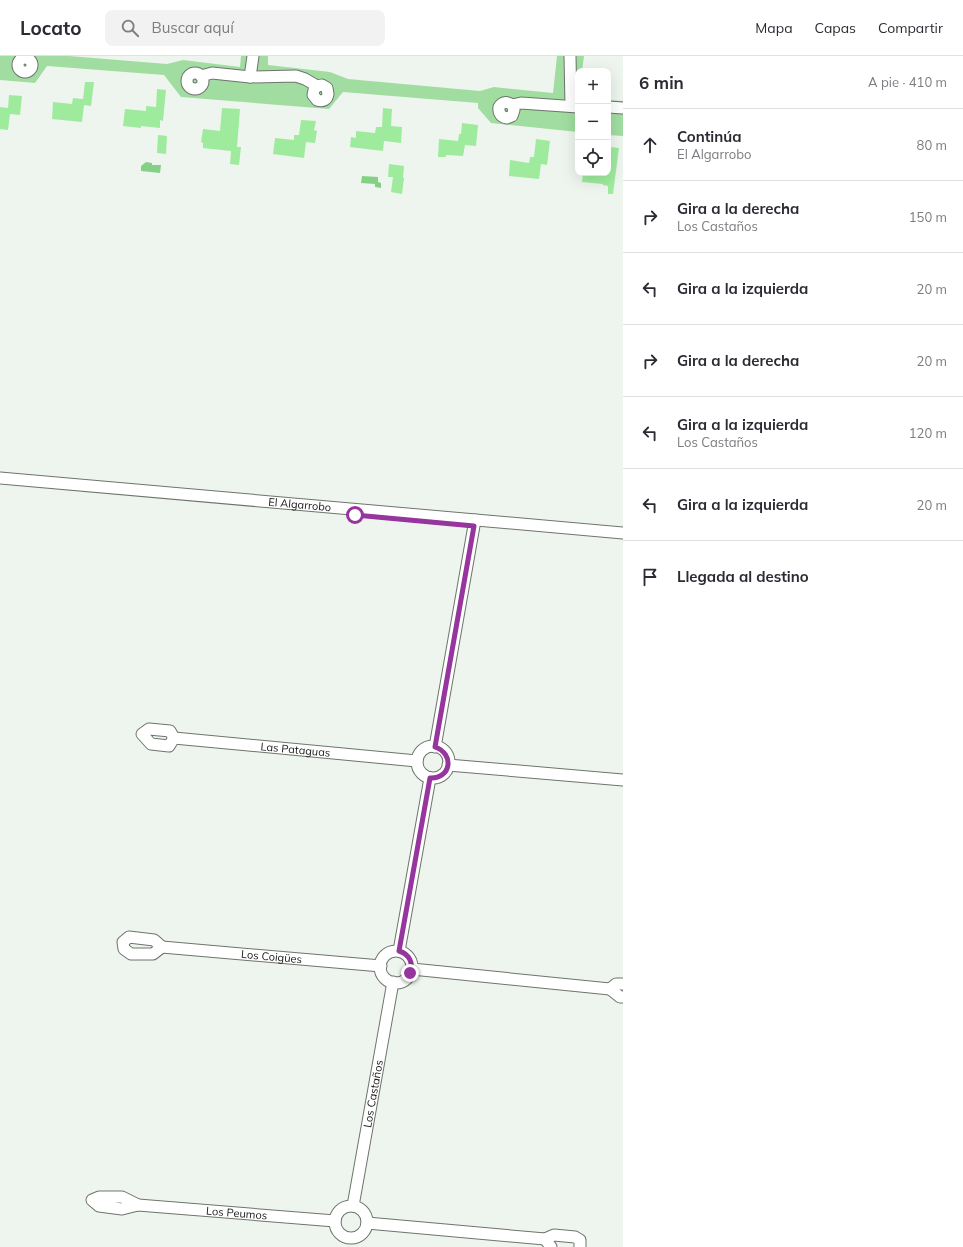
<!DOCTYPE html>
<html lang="es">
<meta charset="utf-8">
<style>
body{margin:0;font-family:Mulish,sans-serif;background:#f2f2f3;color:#2b2b33}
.controls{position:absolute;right:12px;top:12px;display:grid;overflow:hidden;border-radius:8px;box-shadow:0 4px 16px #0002}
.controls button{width:36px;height:36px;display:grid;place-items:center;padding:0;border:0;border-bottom:1px solid #e1e1e2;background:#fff;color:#2b2b33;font:20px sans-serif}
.stop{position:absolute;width:12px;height:12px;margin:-9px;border:3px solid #95359d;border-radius:50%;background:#fff}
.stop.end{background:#95359d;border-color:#fff;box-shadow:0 1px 4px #0008}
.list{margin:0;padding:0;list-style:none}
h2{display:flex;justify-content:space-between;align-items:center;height:52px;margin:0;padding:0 16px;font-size:17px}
h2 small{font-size:13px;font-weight:400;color:#7c7c81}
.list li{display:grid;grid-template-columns:26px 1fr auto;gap:12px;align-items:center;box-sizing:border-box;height:72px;padding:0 16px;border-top:1px solid #e1e1e2}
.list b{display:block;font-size:15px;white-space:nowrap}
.list p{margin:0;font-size:13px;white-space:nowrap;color:#7c7c81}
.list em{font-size:13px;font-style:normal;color:#7c7c81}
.icon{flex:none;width:22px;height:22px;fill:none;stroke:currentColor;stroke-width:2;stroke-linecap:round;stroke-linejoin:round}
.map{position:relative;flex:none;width:623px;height:1191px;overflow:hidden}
header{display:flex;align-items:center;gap:24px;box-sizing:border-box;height:56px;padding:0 20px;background:#fff;border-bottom:1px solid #e1e1e2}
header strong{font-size:19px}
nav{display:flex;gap:22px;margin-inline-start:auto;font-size:14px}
.search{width:280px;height:36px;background:#f2f2f3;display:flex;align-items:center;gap:10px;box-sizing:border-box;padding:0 14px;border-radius:8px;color:#7c7c81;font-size:15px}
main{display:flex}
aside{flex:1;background:#fff}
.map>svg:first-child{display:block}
.green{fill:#a1dda0}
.water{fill:#84d084}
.building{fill:#9eeb9e}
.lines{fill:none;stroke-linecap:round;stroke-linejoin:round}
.minor-casing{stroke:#6e746d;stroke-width:13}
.minor{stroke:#fff;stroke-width:11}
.route{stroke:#95359d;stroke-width:5}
.labels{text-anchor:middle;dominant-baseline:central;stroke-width:3.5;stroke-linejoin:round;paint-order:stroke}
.street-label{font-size:11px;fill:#141613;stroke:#eef5ee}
</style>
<header>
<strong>Locato</strong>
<div class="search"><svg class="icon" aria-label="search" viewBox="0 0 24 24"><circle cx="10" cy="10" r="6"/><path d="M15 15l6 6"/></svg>Buscar aquí</div>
<nav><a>Mapa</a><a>Capas</a><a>Compartir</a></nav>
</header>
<main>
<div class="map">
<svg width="623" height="1191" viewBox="0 0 623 1191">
<rect width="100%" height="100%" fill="#eef5ee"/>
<path class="green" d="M0 0H69L167 8 183 4 240 11 241 0H268V9L330 16 348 23 480 35 494 31 553 37 557 0H584L582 15H578V76L491 67 478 52V47L343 36 329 53 181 41 164 19 47 10 35 27 0 24Z
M608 44 623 45V80L608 79Z"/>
<path class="water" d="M146 106 152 107V109H161L160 117 141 115V110Z
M362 120 378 121V126L381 127V132L375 131V128L361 127Z"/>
<path class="building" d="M85 26H94L91 50 84 49 82 66 52 63 53 46 72 48 73 42 83 43Z
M157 33 166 34 163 65 160 64V72L141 70V72L123 70 125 53 146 55V50L156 51Z
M9 39 22 40 20 59 10 58 8 74 0 73V51L8 52Z
M222 52 240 53 237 91H241L239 109 230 108 231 95 203 92V87L201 86 203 73 220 75Z
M383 52 392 53 391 70 402 71 401 87 384 85 383 95 350 91 351 81 356 82V75L375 77 376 71H382Z
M301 64 316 65 314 74 317 75 315 87 306 86 304 102 273 98 275 82 294 84V79H299Z
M462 67 478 69 476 90 465 89 463 100 446 99V101H438L439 83 458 85 459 78H461Z
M158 79 167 80 166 98 157 97Z
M536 83 550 85 547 109 541 108 539 123 509 120 510 104 529 107 530 101H534Z
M610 91 619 92 613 138H608V130L603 129V128L582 126 583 117H608Z
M389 108 404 110 403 122H404L402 138 391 136 393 121H388Z"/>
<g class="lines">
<defs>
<g id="minor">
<path d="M570 0 571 50"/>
<circle cx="25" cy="9" r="7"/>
<circle cx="195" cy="25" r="8"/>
<path d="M201 20 212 17 250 21 296 20 305 23 317 30 322 29 327 32 328 38C327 44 323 46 317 44L313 39 314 34 317 30"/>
<path d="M250 21 253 0"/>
<path d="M512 49 514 54 512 60 507 62C501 61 498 57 499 51 502 46 507 45 512 49L521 47 578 51"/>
<path d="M608 51 623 52"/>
<path id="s1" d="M0 422 623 477"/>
<path d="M149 673 170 675 174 682 169 690 151 688 142 678Z"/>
<path id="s2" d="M174 682 417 705"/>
<circle cx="433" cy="706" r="16"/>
<path d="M435 691 475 464"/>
<path d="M448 709 623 724"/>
<path d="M129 881 154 884 162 891 153 898H131L124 893 123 886Z"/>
<path id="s3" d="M162 891 381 910"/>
<path d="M399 895 430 722"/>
<circle cx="396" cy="911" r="16"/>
<path d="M412 913 610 933"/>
<path d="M610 933 620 941H623"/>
<path d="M610 933 616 928H623"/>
<path d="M99 1141H122L138 1149 122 1153 99 1150 92 1144Z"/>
<path id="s4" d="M138 1149 335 1165"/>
<circle cx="351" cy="1166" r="16"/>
<path id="s5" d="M353 1150 393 926"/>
<path d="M367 1167 545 1183"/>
<path d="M551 1191 545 1183 554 1179 575 1181 580 1184V1191"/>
</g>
</defs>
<use href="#minor" class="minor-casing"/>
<use href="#minor" class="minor"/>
</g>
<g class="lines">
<path class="route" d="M355 459 474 470 435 691C455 698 451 723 430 722L399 895C409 898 414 907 410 917"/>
</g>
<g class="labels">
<g class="street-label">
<text stroke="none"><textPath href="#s1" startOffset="301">El Algarrobo</textPath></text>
<text stroke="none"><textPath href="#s2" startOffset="122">Las Pataguas</textPath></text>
<text stroke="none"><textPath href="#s3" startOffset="110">Los Coigües</textPath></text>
<text stroke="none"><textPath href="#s5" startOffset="114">Los Castaños</textPath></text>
<text stroke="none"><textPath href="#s4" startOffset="99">Los Peumos</textPath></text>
</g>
</g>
</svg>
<div class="controls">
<button>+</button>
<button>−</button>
<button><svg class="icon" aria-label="locate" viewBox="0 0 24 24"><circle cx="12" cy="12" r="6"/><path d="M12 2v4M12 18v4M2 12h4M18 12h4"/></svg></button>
</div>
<div class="stop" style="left:355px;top:459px"></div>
<div class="stop end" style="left:410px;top:917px"></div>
</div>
<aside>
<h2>6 min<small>A pie · 410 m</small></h2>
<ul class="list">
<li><svg class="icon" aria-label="ahead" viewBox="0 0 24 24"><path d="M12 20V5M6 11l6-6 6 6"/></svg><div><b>Continúa</b><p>El Algarrobo</p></div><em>80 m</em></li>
<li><svg class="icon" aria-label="right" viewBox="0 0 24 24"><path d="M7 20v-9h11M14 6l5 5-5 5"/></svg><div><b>Gira a la derecha</b><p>Los Castaños</p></div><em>150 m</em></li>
<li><svg class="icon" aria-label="left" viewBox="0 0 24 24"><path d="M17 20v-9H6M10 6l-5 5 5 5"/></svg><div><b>Gira a la izquierda</b></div><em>20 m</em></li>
<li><svg class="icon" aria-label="right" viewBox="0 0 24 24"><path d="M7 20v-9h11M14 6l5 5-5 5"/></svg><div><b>Gira a la derecha</b></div><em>20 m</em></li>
<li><svg class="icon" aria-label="left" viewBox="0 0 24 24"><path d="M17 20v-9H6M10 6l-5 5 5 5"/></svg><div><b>Gira a la izquierda</b><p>Los Castaños</p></div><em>120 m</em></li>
<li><svg class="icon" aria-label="left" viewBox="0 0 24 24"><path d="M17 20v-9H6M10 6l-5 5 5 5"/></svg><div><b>Gira a la izquierda</b></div><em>20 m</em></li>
<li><svg class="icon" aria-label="arrive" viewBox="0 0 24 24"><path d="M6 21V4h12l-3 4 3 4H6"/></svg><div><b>Llegada al destino</b></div></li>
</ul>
</aside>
</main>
